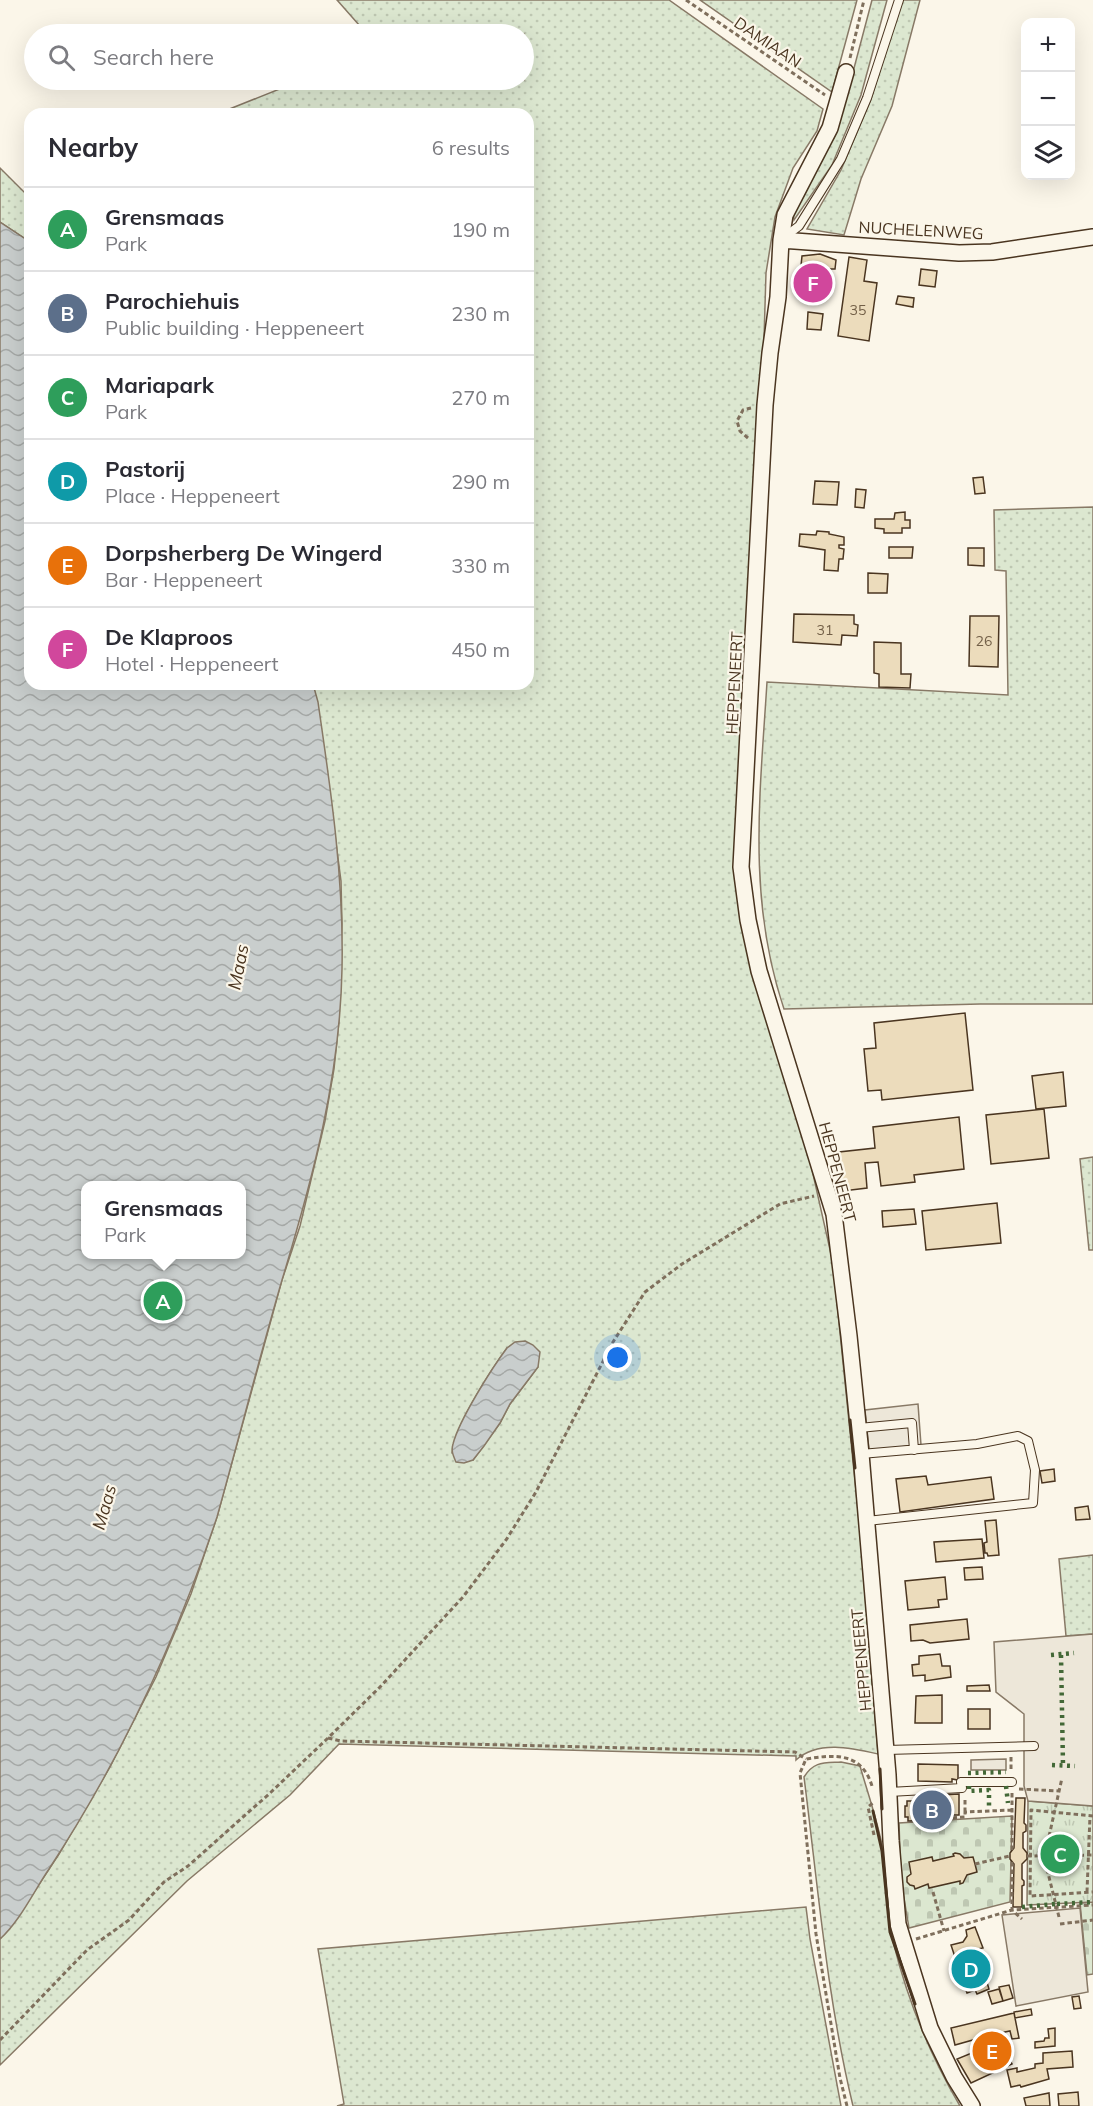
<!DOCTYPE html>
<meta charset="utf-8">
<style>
body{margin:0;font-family:Mulish,sans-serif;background:#f2f2f3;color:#2b2b33}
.controls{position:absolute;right:18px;top:18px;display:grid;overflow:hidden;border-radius:12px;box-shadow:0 6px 24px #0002}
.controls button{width:54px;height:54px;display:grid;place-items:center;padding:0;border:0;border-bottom:2px solid #e1e1e2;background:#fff;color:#2b2b33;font:30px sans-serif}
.you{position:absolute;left:618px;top:1358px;width:21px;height:21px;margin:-15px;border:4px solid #fff;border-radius:50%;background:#1a73e8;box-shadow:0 0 0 9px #1a73e833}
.badge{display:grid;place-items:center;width:39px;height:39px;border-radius:50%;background:#db2777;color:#fff;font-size:20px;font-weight:700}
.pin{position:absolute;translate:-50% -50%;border:3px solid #fff;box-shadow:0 2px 6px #0006}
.popup{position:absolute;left:81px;top:1181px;width:165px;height:78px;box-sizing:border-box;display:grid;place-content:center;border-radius:12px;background:#fff;filter:drop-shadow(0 2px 4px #0005);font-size:20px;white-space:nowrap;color:#7c7c81}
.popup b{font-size:22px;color:#2b2b33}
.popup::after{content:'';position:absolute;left:50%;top:100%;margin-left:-12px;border:12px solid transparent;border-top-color:#fff}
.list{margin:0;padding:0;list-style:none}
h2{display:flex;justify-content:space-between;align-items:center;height:78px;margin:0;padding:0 24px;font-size:26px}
h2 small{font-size:20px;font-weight:400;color:#7c7c81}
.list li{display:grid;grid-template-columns:39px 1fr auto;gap:18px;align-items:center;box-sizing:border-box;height:84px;padding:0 24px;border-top:2px solid #e1e1e2}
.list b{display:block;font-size:22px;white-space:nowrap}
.list p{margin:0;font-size:20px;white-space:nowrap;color:#7c7c81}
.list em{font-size:20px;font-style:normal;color:#7c7c81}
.icon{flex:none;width:33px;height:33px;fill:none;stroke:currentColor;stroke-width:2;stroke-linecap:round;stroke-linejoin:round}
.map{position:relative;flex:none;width:1093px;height:2106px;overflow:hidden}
.search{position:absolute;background:#fff;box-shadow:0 6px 24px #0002;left:24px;top:24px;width:510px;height:66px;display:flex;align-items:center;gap:15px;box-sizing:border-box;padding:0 21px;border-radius:33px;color:#7c7c81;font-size:22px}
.panel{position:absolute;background:#fff;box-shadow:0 6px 24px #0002;left:24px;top:108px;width:510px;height:582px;border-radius:18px}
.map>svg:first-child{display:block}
.grass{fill:url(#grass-dots);stroke:#887966;stroke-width:1.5;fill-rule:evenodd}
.cemetery{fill:url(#cemetery-stones);stroke:#887966;stroke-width:1.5}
.park{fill:url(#park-tufts);stroke:#887966;stroke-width:1.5}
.parking{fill:#ede7d9;stroke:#887966;stroke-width:1.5}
.water{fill:url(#water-waves);stroke:#887966;stroke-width:1.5;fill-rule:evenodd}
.building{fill:#ecdcbc;stroke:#4a3520;stroke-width:1.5}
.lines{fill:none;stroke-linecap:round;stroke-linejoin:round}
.lane-casing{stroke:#4a3520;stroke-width:10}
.street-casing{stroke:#4a3520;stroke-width:18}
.path{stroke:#7f6f5c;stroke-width:3;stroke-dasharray:4.5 3;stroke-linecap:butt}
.lane{stroke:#fbf6e9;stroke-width:8}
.street{stroke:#fbf6e9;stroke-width:15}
.hedge{stroke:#436837;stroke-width:4.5;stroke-dasharray:3 4.5;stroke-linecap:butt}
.wall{stroke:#4a3520;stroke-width:3}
.labels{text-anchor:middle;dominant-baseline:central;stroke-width:4.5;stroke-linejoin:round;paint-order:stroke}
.number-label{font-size:14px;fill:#725f47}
.street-label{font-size:16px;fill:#4a3520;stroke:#fbf6e9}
.water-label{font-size:18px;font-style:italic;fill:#4a3520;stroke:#fbf6e9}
</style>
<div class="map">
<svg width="1093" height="2106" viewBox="0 0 1093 2106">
<defs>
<pattern id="grass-dots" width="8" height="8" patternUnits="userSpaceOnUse" patternTransform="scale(1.5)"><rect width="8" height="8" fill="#dce7d0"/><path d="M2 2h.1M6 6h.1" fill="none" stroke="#bec7b2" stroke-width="1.8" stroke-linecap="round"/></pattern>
<pattern id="cemetery-stones" width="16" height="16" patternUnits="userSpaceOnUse" patternTransform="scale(1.5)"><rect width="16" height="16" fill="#dce7d0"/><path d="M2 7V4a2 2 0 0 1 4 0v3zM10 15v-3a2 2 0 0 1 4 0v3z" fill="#bec7b2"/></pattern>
<pattern id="park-tufts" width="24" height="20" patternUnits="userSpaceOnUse" patternTransform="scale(1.5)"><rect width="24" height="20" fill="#dce7d0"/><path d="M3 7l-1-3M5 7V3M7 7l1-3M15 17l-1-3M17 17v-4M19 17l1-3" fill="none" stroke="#bec7b2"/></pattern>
<pattern id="water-waves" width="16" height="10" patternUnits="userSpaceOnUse" patternTransform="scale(1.5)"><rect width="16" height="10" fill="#c9cecd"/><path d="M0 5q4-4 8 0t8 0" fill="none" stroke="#a5a8a6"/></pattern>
</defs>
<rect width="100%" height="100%" fill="#fbf6e9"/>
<path class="grass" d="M337 0H669L823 109 817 131 793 168 775 217 766 273 763 372 736 863 742 928 752 972 804 1134 833 1263 859 1521 878 1754C852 1748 818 1740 796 1760V1756L339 1744 290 1795 187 1881 0 2065V1939L22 1910 59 1854 110 1767 156 1677 191 1594 217 1517 282 1280 300 1226 325 1121 334 1069 339 1021 342 924 341 881 320 721 313 684H528V114H217L302 80H524V34H367ZM507 1348 538 1367 510 1404 500 1423 473 1460 452 1453C454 1427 491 1370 507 1348Z
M700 0H857L832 92Z
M872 0H887L861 95 832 165 794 220 793 213 839 125Z
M902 0H920L892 106 861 179 844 235 807 229 841 170 871 99Z
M0 168 24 192 30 190V242L0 222Z
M1093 507V1004H980L784 1009C747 899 760 795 767 682L1008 695 1006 571 995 570 994 510Z
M1093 1157V1250H1089L1080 1159Z
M1093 1555V1634L1066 1636 1059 1559Z
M841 1762 860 1766C868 1794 878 1822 883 1850 888 1880 886 1911 893 1941 907 1999 930 2055 960 2106H853C827 1998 818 1887 804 1777 814 1761 824 1763 841 1762Z
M806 1907 810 1939 841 2106H337L344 2104 318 1949Z"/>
<path class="cemetery" d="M1012 1816 1010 1902 909 1928 901 1880 899 1823Z
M1093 1902V1974L1087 1975 1080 1903Z"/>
<path class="park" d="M1028 1801 1093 1806V1902L1027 1905Z"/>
<path class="parking" d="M918 1404 921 1445 869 1450 865 1410Z
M1093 1634V1806L1028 1801 1024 1786V1714L996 1692 994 1642Z
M1006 1759V1770H971V1760Z
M1080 1908 1088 1992 1016 2006 1002 1915Z"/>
<path class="water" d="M0 222 30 242V684H313L318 702C331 791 344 879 342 969 340 1077 313 1178 282 1280 259 1359 239 1438 217 1517 176 1641 121 1759 49 1869 34 1891 20 1921 0 1939ZM85 1186H241V1254H85Z
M525 1341 533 1345 540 1352 538 1367 510 1404 500 1423 484 1446 473 1460 464 1463 456 1462C453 1455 451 1451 453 1444 459 1420 492 1368 507 1348L515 1342Z"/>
<path class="building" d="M820 254 836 260 835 269H828L825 295H798L802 256Z
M849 257 867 260 864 281 877 283 869 341 838 336Z
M921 269 937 271 935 287 919 285Z
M898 296 914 298 913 307 896 304Z
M808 312 823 314 821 330 807 329Z
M983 477 985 493 975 494 973 478Z
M815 481 839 482 837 505 813 504Z
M856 489 866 490 864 508 855 507Z
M905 512V520H910V528H902V533H884V529L875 528V519H894L895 513Z
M817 531 829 532V534L844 537V545H839V548L844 549 843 559H839L838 571 824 570 825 550 799 546 800 534 816 535Z
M889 547H913L912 558H889Z
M968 548H984V566L968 565Z
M868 573 888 574 887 593H868Z
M794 614 854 615V624L858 625 857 636 842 635 841 645 793 642Z
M970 616H999L998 667 969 666Z
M874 642 901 643V674H911L910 688 879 687V674L874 673Z
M965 1013 973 1090 882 1100 881 1090 868 1091 864 1049 876 1048 874 1023Z
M1063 1072 1066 1106 1036 1109 1032 1076Z
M1044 1109 1049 1158 991 1164 986 1115Z
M959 1117 964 1169 914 1175 915 1182 881 1186 878 1162 865 1163 867 1188 843 1191 839 1152 875 1148 873 1127Z
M997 1203 1001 1243 926 1250 922 1211Z
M914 1209 916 1224 883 1227 882 1211Z
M1054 1469 1055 1481 1042 1483 1040 1471Z
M926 1476 928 1485 991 1477 994 1499 900 1512 896 1479Z
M1088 1506 1090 1519 1076 1520 1075 1508Z
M996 1520 999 1555 988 1556 987 1553H985L984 1543 987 1542 985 1521Z
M982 1539 984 1558 936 1562 934 1542Z
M982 1567 983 1579 965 1580 964 1568Z
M945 1577 947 1599 938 1600 939 1607 908 1610 905 1581Z
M967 1619 969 1639 930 1643 923 1640 911 1641 910 1625Z
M940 1654 942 1666H950L951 1677 925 1681V1675L913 1676 912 1665 919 1664V1656Z
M989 1685 990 1691H967V1686Z
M942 1695V1723H915L916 1696Z
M968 1709H990V1729H968Z
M918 1764 958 1765V1780L952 1779V1782L918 1781Z
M959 1794V1815H945V1818L942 1820 908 1821V1817H905V1806H907V1801H922V1796Z
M1016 1798H1025L1024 1823 1026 1825V1831L1023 1833V1848L1027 1853V1859L1022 1864V1879L1024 1881V1885L1022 1886V1907H1013L1014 1864 1010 1859V1853L1014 1848Z
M955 1853 960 1854 964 1858 973 1857 975 1864 977 1872 967 1875 963 1883 960 1884V1881L929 1888 928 1884 915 1889 914 1886 910 1885 907 1882V1877L911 1874 909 1862 932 1857 933 1861 954 1856 953 1854Z
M975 1927 983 1948 977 1949 989 1989 977 1994 975 1990 967 1993 951 1945 963 1942 967 1936 966 1930Z
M1009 1985 1013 1998 1003 2001 999 1987Z
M999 1989 1003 2001 992 2004 988 1992Z
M1079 1996 1081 2008 1074 2009 1072 1997Z
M1031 2009 1032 2015 1015 2018 1014 2012Z
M1014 2013 1019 2038 1012 2039 1010 2031 1000 2033 1010 2055 1008 2056 1012 2064 971 2083 957 2059 984 2048 980 2038 955 2045 951 2028Z
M1055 2028V2046L1035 2048V2042L1044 2041 1045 2038H1049L1048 2029Z
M1072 2051 1073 2067 1047 2069 1049 2079 1021 2087 1020 2085 1011 2087 1007 2070 1017 2068V2072L1035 2068V2064L1043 2063V2053Z
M1078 2092 1079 2106H1059L1058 2094Z
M1049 2093 1050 2106H1026L1024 2098Z"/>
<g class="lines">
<defs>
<path id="lane" d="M783 238 799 226 841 159 867 98 899 0
M859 1428 912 1423 914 1450
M861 1454 977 1444 1018 1436 1028 1441 1035 1470 1033 1503 867 1521
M886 1750 1034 1746
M889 1792 962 1788 961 1782H1012"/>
<path id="street" d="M846 72 830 128 785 215 781 240 778 297 770 353 765 405 741 867 748 920 759 971 834 1214 849 1336 861 1454 888 1775 891 1841 898 1924 930 2028 954 2077 972 2106
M781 240 959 253 992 252 1093 237"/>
</defs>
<use href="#lane" class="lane-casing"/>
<use href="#street" class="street-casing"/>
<path class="path" d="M686 0 825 95
M850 58 864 0
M748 438 740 431 737 421 743 410 751 408
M328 1738 341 1741 795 1752 806 1759
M1011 1757V1771
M1019 1789 1059 1791
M1012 1793V1851
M965 1800V1812
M948 1815V1818L965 1817V1812L1012 1810
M1093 1816 1031 1810 1030 1896 1093 1892
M874 1835 868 1807 874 1802
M1027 1856 1093 1855
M1012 1862V1910L1022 1919
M975 1864 1010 1856
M933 1892 944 1931
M1087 1892 1090 1816
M1059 1917 1046 1865V1850L1062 1778
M1060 1924 1093 1920
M916 1939 1012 1910 1093 1905
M0 2040 87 1950 129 1920 164 1882 188 1866 269 1794 328 1738 380 1687 463 1597 506 1540 536 1492 613 1342 645 1292 682 1264 780 1204 814 1196
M847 2106 840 2078 816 1934 800 1773 806 1759C836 1754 862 1753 872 1786"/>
<use href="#lane" class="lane"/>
<use href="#street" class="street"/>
<path class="hedge" d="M1051 1655 1074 1653
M1061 1655 1063 1765
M1052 1765 1075 1766
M968 1773 1006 1772
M969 1786V1791L989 1790V1807
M1006 1786 1008 1803
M1057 1904 1093 1902
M1022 1907 1055 1904"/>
<path class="wall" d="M850 1420 855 1468
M880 1769 882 1809
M873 1811 882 1851 890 1932 915 2004"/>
</g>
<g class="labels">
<g class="number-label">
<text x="858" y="310">35</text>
<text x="825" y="630">31</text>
<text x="984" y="641">26</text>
</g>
<g class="street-label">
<text transform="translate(768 42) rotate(34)">DAMIAAN</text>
<text transform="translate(921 230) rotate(3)">NUCHELENWEG</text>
<text transform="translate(734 683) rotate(-87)">HEPPENEERT</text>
<text transform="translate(838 1172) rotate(75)">HEPPENEERT</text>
<text transform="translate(861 1660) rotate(-95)">HEPPENEERT</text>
</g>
<g class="water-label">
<text transform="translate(238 967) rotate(-79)">Maas</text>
<text transform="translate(104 1507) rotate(-74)">Maas</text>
</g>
</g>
</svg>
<div class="controls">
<button>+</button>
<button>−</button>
<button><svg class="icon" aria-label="layers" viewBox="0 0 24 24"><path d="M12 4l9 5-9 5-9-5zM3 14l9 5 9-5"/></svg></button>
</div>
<div class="you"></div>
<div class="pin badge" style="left:163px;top:1301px;background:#2e9e5b">A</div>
<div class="popup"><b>Grensmaas</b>Park</div>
<div class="pin badge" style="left:932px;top:1810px;background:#5c6f8a">B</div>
<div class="pin badge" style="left:1060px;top:1854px;background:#2e9e5b">C</div>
<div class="pin badge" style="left:971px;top:1969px;background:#0f9aa8">D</div>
<div class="pin badge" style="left:992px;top:2051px;background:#e8710a">E</div>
<div class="pin badge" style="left:813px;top:283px;background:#d1479c">F</div>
<div class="search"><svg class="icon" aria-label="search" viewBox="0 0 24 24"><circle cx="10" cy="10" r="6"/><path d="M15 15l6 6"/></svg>Search here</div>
<section class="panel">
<h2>Nearby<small>6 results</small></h2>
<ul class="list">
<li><span class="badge" style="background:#2e9e5b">A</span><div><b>Grensmaas</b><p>Park</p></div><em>190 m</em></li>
<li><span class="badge" style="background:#5c6f8a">B</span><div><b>Parochiehuis</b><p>Public building · Heppeneert</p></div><em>230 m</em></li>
<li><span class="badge" style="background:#2e9e5b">C</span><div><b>Mariapark</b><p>Park</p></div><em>270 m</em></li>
<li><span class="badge" style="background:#0f9aa8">D</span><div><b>Pastorij</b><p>Place · Heppeneert</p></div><em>290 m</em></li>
<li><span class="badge" style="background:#e8710a">E</span><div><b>Dorpsherberg De Wingerd</b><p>Bar · Heppeneert</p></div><em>330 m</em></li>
<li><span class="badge" style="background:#d1479c">F</span><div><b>De Klaproos</b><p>Hotel · Heppeneert</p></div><em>450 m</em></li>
</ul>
</section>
</div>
